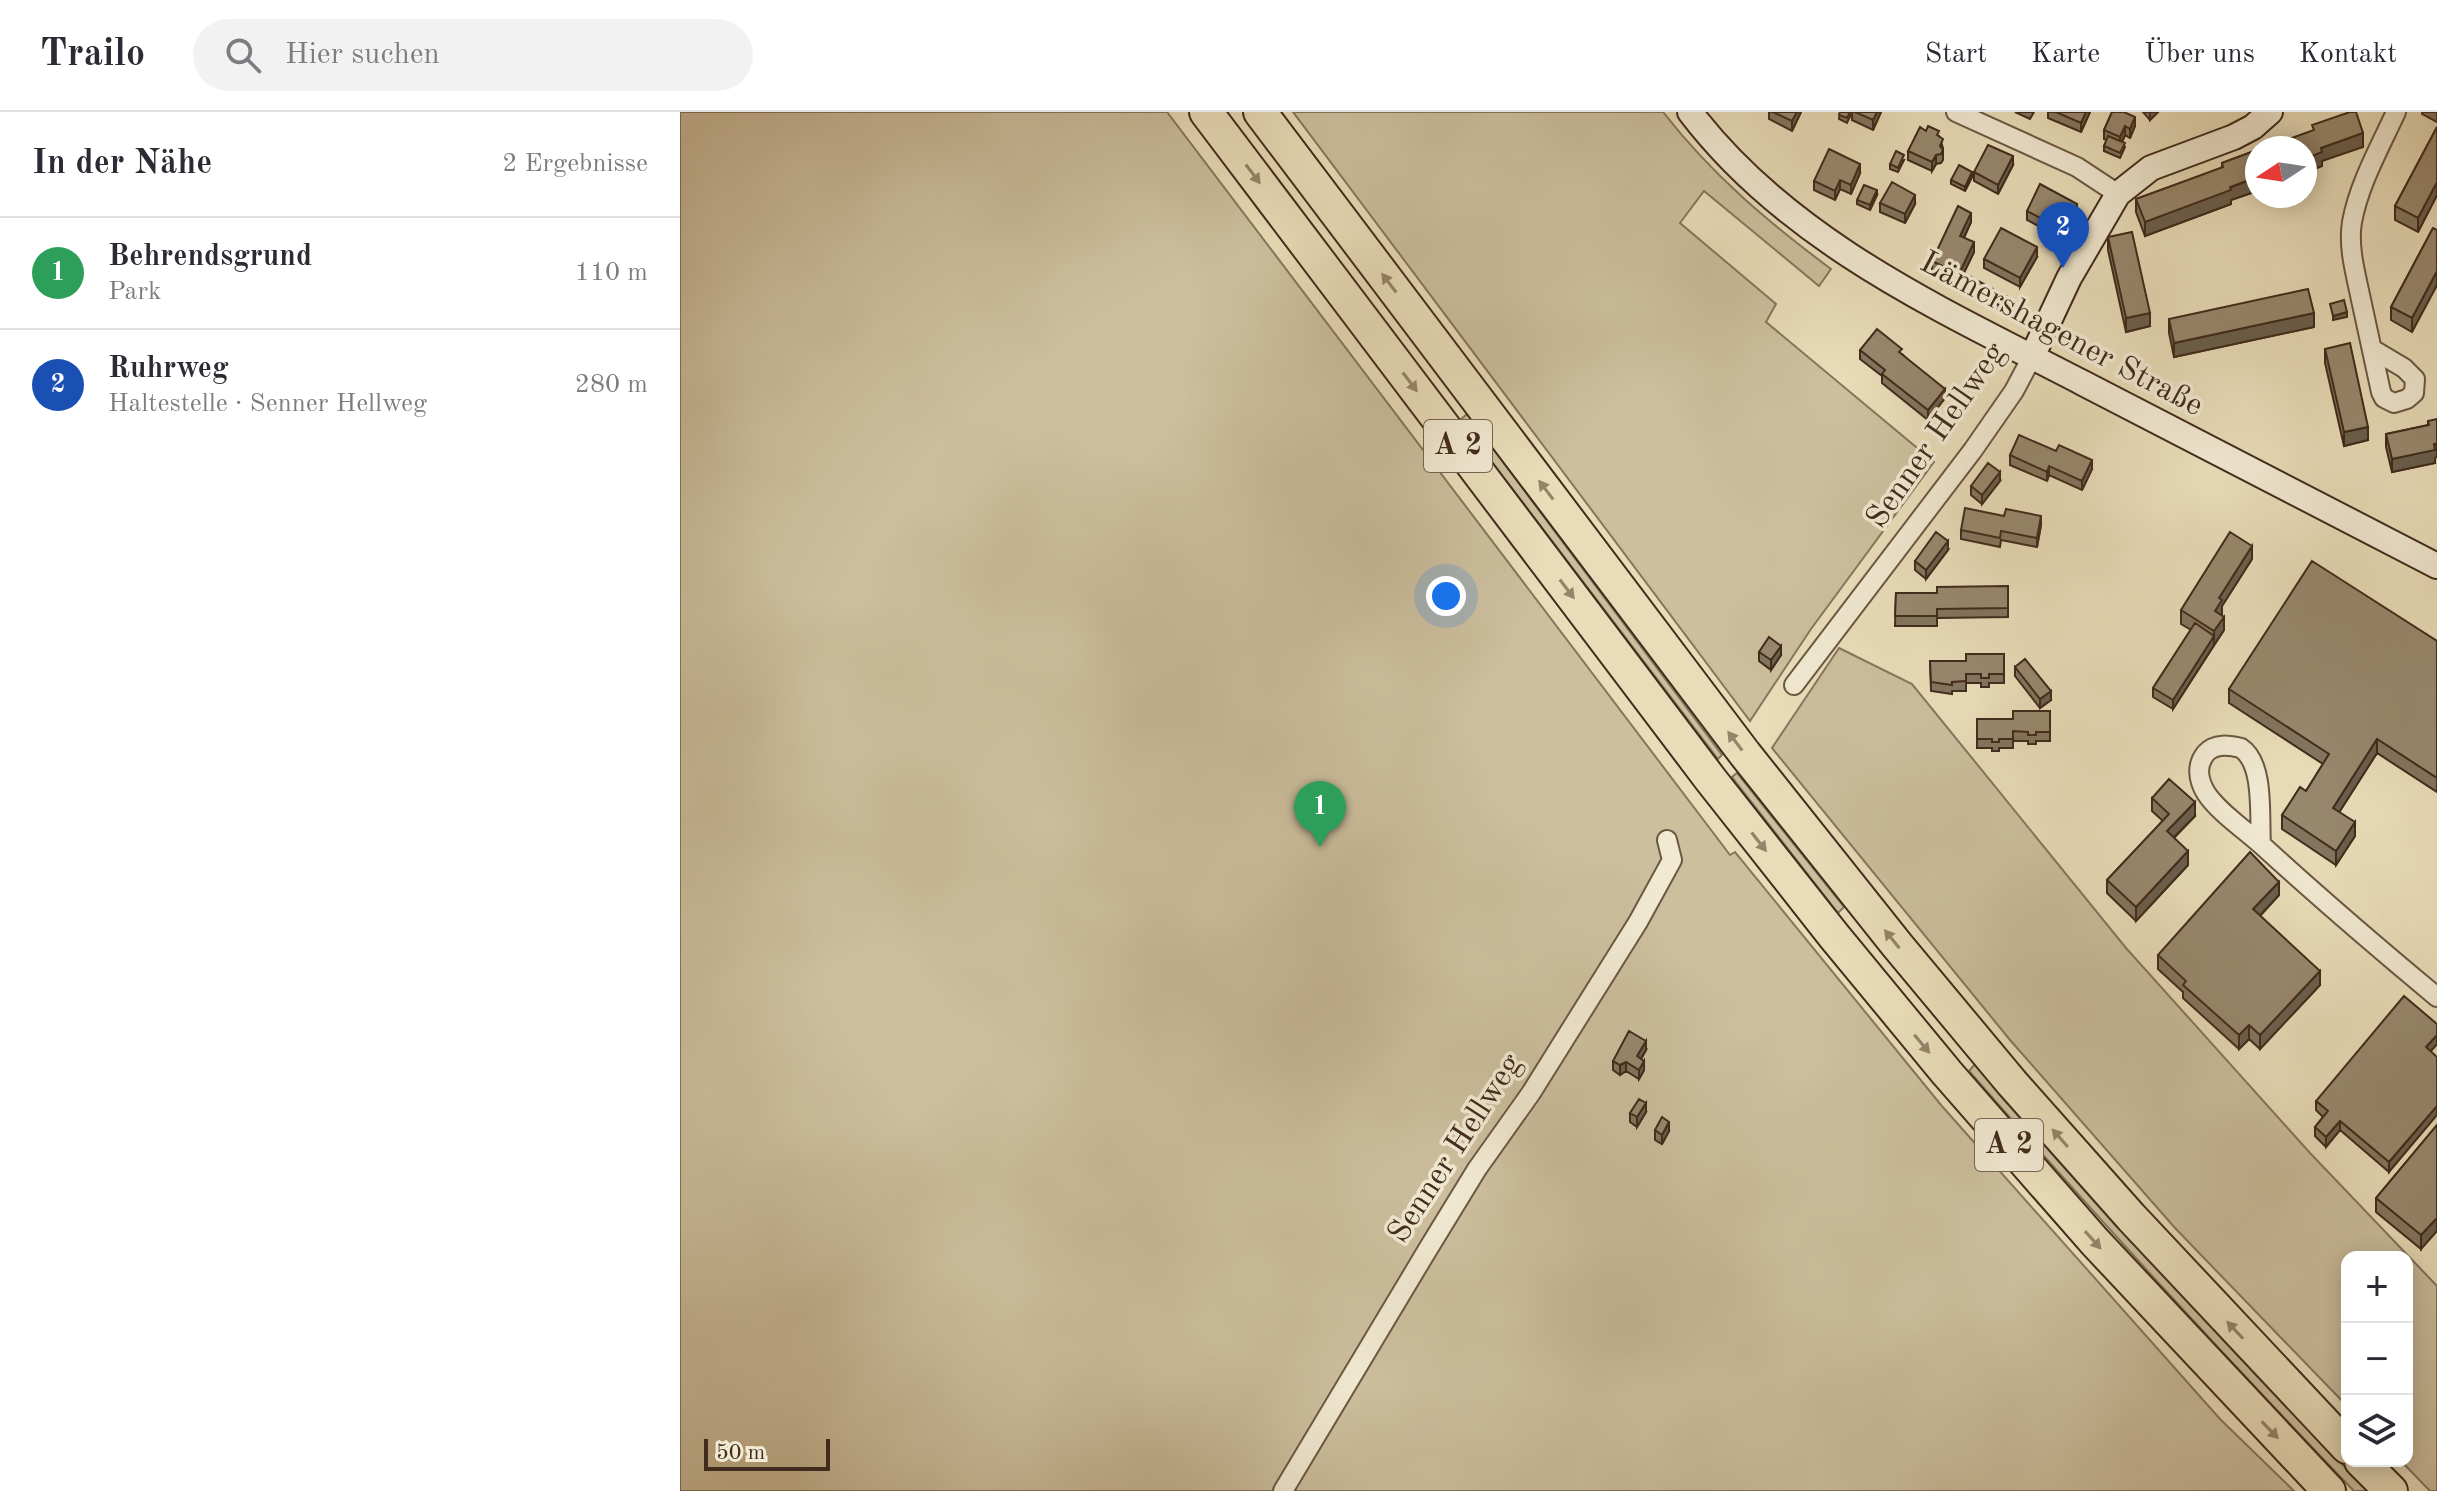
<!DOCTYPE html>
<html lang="de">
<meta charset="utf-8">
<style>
body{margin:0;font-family:"Old Standard TT",serif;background:#f2f2f3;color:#2b2b33}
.controls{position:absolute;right:24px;bottom:24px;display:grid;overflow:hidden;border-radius:16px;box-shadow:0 4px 20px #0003}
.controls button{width:72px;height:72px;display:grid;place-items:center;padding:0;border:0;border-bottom:2px solid #e1e1e2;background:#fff;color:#2b2b33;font:40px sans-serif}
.compass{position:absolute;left:1565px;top:24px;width:72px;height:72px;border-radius:50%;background:#fff;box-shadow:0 4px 20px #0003;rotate:258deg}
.scale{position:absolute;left:24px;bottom:20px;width:126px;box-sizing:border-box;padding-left:8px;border:4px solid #412b1c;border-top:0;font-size:22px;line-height:28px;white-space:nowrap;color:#412b1c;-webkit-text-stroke:6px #f1e9d2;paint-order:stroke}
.you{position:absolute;left:766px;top:484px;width:28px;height:28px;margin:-20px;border:6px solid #fff;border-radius:50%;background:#1a73e8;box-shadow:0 0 0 12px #1a73e833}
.badge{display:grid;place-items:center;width:52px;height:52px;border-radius:50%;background:#1a73e8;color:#fff;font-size:26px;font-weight:700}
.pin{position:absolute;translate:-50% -66px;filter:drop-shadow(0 2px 4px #0008)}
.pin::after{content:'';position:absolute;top:42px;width:28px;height:24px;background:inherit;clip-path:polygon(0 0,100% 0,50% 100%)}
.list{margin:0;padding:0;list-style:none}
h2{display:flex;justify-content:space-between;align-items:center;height:104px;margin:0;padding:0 32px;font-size:34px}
h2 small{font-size:26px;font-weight:400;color:#7c7c81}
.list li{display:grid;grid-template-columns:52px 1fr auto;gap:24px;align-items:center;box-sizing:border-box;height:112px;padding:0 32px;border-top:2px solid #e1e1e2}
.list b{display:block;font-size:30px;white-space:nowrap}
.list p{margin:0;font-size:26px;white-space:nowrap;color:#7c7c81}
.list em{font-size:26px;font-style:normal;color:#7c7c81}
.icon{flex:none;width:44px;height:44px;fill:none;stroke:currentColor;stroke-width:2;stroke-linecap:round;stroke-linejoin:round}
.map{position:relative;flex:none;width:1757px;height:1379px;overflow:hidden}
header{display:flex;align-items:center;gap:48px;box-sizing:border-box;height:112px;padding:0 40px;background:#fff;border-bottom:2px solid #e1e1e2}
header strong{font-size:38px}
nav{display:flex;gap:44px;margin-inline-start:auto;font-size:28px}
.search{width:560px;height:72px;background:#f2f2f3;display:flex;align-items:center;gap:20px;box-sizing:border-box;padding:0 28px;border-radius:44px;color:#7c7c81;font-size:30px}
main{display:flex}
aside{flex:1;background:#fff}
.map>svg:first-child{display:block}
.green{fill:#ccbf9e;stroke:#86755d;stroke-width:2}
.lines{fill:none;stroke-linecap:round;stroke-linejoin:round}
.street-casing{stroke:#6b5843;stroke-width:22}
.secondary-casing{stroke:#412b1c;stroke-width:28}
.highway-casing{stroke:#412b1c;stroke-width:36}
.street{stroke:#f1e9d2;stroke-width:18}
.secondary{stroke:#f1e9d2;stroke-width:24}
.highway{stroke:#e9ddb9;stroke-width:32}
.wall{fill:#83755f;stroke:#412b1c;stroke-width:2}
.shaded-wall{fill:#6a5f4d;stroke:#412b1c;stroke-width:2}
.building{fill:#98886e;stroke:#412b1c;stroke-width:2}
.oneway{fill:#95846a}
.labels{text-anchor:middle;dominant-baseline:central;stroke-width:7;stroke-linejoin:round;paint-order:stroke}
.shield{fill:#f1e9d2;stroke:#766453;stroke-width:2}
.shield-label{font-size:30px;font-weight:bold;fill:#412b1c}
.street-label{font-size:32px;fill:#412b1c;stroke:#f1e9d2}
</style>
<header>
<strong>Trailo</strong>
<div class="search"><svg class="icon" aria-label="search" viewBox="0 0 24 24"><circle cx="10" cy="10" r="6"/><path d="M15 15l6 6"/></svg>Hier suchen</div>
<nav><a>Start</a><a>Karte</a><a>Über uns</a><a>Kontakt</a></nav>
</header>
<main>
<aside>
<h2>In der Nähe<small>2 Ergebnisse</small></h2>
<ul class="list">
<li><span class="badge" style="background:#2e9e5b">1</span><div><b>Behrendsgrund</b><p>Park</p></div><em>110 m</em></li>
<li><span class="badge" style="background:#1a4fb4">2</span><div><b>Ruhrweg</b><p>Haltestelle · Senner Hellweg</p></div><em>280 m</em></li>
</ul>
</aside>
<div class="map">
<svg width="1757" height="1379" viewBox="0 0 1757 1379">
<rect width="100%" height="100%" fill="#e9ddb9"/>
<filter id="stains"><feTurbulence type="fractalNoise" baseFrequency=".0025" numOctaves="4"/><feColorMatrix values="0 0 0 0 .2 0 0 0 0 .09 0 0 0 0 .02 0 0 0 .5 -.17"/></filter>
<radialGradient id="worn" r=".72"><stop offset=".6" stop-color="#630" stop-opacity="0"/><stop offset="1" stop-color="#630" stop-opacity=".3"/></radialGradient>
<path class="green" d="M0 0H487L1050 743 1055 740 1261 993 1540 1307 1614 1379H0Z
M613 0H983C1032 63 1088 110 1151 157L1139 174 1024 79 1000 111 1096 192 1086 210 1254 350 1131 517 1070 609Z
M787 302 1042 643 1038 647 780 308Z
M1159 536 1232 572 1446 836 1630 1041 1757 1174V1379H1750L1721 1349H1727V1145H1667V1294L1495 1116 1330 928 1092 636Z
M1057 661 1164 795 1158 801 1052 665Z
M1295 952C1421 1099 1553 1240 1688 1379H1674C1542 1242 1414 1102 1289 959Z"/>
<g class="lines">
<defs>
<path id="street" d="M1276 0 1397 55 1438 82
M1692 237 1724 256 1735 267 1734 281 1727 287 1714 291 1704 286 1701 280C1694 248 1687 216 1680 183 1675 159 1668 134 1672 110 1679 72 1700 35 1716 0
M1114 573 1293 338 1334 279 1352 245
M1581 732C1579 705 1585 652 1561 636 1549 633 1535 631 1526 641 1516 653 1518 668 1526 681 1538 700 1568 720 1585 736 1641 787 1698 836 1757 885
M603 1379 748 1137 797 1057 851 981 958 810 992 748 987 728"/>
<path id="secondary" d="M1010 0C1108 129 1260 197 1401 270 1519 332 1638 393 1757 454
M1352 245 1389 166 1438 82 1471 56 1554 25 1573 15 1590 0"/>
<path id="highway" d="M526 0 1031 668 1154 824 1267 961 1415 1130 1649 1379
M580 0 1065 642 1217 833 1332 971 1451 1105 1667 1335
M1681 1349 1711 1379"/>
</defs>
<use href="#street" class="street-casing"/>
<use href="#secondary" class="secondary-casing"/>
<use href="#highway" class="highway-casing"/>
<use href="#street" class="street"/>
<use href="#secondary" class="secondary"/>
<use href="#highway" class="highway"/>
</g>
<path class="wall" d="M1089 0H1121L1112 19 1089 7Z
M1160 0H1201L1193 18 1172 8V0L1167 11 1159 7Z
M1335 0H1354L1350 7Z
M1368 0H1410L1401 20 1368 6Z
M1432 0 1455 14 1450 26 1445 23 1442 30 1445 35 1440 46 1424 39V34L1427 28 1424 27V18Z
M1463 0H1478L1470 8Z
M1742 0H1757V10L1742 2Z
M1757 15V83L1738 120 1715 108V94Z
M1259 24 1263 36V48L1261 51 1256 52 1252 59 1228 48V39Z
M1577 38V79L1551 88V92L1465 124 1456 100V87L1542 56V51Z
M1224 48 1218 60 1210 57V52Z
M1333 53 1318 82 1294 69V60Z
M1180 61 1171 82 1160 77 1155 88 1134 78V69Z
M1292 65 1285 79 1271 72V68Z
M1197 83 1190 98 1177 92V88Z
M1200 91 1235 92 1225 111 1200 100Z
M1347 99 1397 101 1383 127 1347 108Z
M1291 110 1284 126 1294 140 1279 171 1252 158V149Z
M1753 116 1732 220 1711 208V195Z
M1428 125 1470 214 1446 220 1428 138Z
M1357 145 1340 175 1304 156V147Z
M1284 174 1331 192 1326 202 1284 179Z
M1489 207 1634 215 1494 245 1489 221Z
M1645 237 1688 328 1664 334 1645 251Z
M1180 238 1222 242 1265 286 1248 308 1202 271V264L1180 247Z
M1748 309 1755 351 1712 360 1706 335V322L1748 313Z
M1330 343 1412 357 1402 378 1369 363 1367 369 1330 353Z
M1320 369 1302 392 1291 383V374Z
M1361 413 1357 435 1321 428 1320 435 1281 427V418Z
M1268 438 1246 467 1235 458V449Z
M1572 447 1542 494V503L1544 518 1493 597 1473 585V576L1511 518 1501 512V498Z
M1328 474V505L1257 506V514H1215L1216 481H1257Z
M1757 529V680L1697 641 1659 700 1675 724 1656 753 1602 717V703L1626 679 1643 652 1549 591V577Z
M1079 540 1101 543 1091 558 1079 549Z
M1324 542V571H1309V575H1301V571H1286V579H1272V582L1251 579 1250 549H1286Z
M1335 555 1371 588 1360 596 1335 564Z
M1370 599V629H1356V632H1348V629H1333V636H1319V639H1312V636H1297V607H1333Z
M1472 686 1515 704 1494 726 1508 753 1456 809 1427 781V768L1483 709 1472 699Z
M1599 783 1580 804 1640 873 1580 937 1569 927 1559 937 1503 886V880L1478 857V843Z
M1757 912V932L1750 939 1709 1060 1660 1018 1646 1035 1635 1024V1015L1643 1005 1636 998V989Z
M966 938 961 947 964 958 959 967 946 959 940 963 933 958V949Z
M966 1000 957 1015 950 1010V1001Z
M1757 1013 1741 1137 1696 1100V1086Z
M975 1018 989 1019 982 1032 975 1028Z"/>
<path class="shaded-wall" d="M1117 0H1121L1112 19V9Z
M1197 0H1201L1193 18V8Z
M1406 0H1410L1401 20V11Z
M1470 0H1478L1470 8Z
M1455 5V14L1450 26V17Z
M1445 14V23L1440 34V25Z
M1683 21V35L1642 49V54L1625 61V47L1641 36Z
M1256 43V52L1252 59V50Z
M1333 44V53L1318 82V73Z
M1180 52V61L1171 82V73Z
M1292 60V65L1285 79V75Z
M1577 65V79L1551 88V92L1465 124V110Z
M1160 68V77L1155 88V79Z
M1757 70V83L1738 120V106Z
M1197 78V83L1190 98V93Z
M1235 83V92L1225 111V102Z
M1397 92V101L1383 127V118Z
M1291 101V110L1280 133V124Z
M1294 130V140L1279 171V162Z
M1357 135V145L1340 175V166Z
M1757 159V173L1732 220V206Z
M1667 200V205L1653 208V204Z
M1470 201V214L1446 220V206Z
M1634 201V215L1494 245V231Z
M1265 277V286L1248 308V298Z
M1688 315V328L1664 334V320Z
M1757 332V345L1755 346V351L1712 360V347Z
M1412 348V357L1402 378V369Z
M1369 354V363L1367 369V360Z
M1320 360V369L1302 392V383Z
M1361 404V413L1357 435V426Z
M1268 429V438L1246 467V458Z
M1572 434V447L1542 494V502L1535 513V499L1539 486Z
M1544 505V518L1534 533V519Z
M1534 524V533L1493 597V588Z
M1101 534V543L1091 558V548Z
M1371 579V588L1360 596V587Z
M1697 627V641L1653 710V696Z
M1515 690V704L1487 732V719Z
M1675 710V724L1656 753V739Z
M1508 739V753L1456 809V795Z
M1599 770V783L1573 811V797Z
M1640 859V873L1580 937V923Z
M1569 913V927L1559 937V923Z
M1757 923V932L1746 945V935Z
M966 929V938L957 953V944Z
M964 949V958L959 967V958Z
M946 950V959L940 963V953Z
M966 991V1000L957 1015V1005Z
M1757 994V1003L1709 1060V1050Z
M1660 1009V1018L1646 1035V1025Z
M989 1010V1019L982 1032V1023Z
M1757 1106V1119L1741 1137V1123Z"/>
<path class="building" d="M1093 0H1117L1112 9Z
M1160 0H1170L1167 6 1159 3Z
M1175 0H1197L1193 8Z
M1376 0H1406L1401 11Z
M1432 0H1444L1455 5 1450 17 1445 14 1440 25 1424 18Z
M1670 0H1676L1683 21 1641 36 1642 40 1625 47V36H1584L1634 18 1632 13Z
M1248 14 1259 19 1257 23 1263 27 1260 34 1263 38 1261 42 1256 43 1252 50 1228 39 1240 15 1246 19Z
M1757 15V70L1738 106 1715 94Z
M1428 24 1445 31 1440 41 1424 34Z
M1308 33 1333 44 1318 73 1294 60Z
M1149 37 1180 52 1171 73 1160 68 1155 79 1134 69Z
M1577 38V65L1550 75 1551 78 1465 110 1456 87 1543 55 1542 51Z
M1216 39 1224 43 1218 56 1210 52Z
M1279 53 1292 60 1285 75 1271 68Z
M1212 70 1235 83 1225 102 1200 91Z
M1360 72 1397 92 1383 118 1347 99Z
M1184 73 1197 78 1190 93 1177 88Z
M1278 94 1291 101 1280 124 1294 130 1279 162 1252 149Z
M1321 116 1357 135 1340 166 1304 147Z
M1753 116 1757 118V159L1732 206 1711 195Z
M1452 120 1470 201 1446 206 1428 125Z
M1289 164 1331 187 1326 197 1284 174Z
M1628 177 1634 201 1494 231 1489 207Z
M1664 188 1667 200 1653 204 1650 192Z
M1197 217 1222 237 1219 240 1265 277 1248 298 1202 262 1205 258 1180 238Z
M1670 231 1688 315 1664 320 1645 237Z
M1757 307V332H1754L1755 338 1712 347 1706 322 1749 313 1748 309Z
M1339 323 1376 339 1379 333 1412 348 1402 369 1369 354 1367 360 1330 343Z
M1308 351 1320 360 1302 383 1291 374Z
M1285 396 1324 404 1326 397 1361 404 1357 426 1321 419 1320 426 1281 418Z
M1256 420 1268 429 1246 458 1235 449Z
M1550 420 1572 434 1539 486 1542 488 1535 499 1544 505 1534 519 1501 498Z
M1632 449 1757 529V666L1697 627 1653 696 1675 710 1656 739 1602 703 1620 675 1626 679 1649 642 1549 577Z
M1328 474V496L1257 497V504H1215L1216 481H1257V475Z
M1515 511 1534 524 1493 588 1473 576Z
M1089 525 1101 534 1091 548 1079 540Z
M1286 542H1324V562H1309V566H1301V562H1286V569L1272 570V573L1251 570 1250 549H1286Z
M1345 547 1371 579 1360 587 1335 555Z
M1333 599H1370V620H1356V623H1348V620L1333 619V627H1319V630H1312V627H1297V607H1333Z
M1489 667 1515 690 1487 719 1508 739 1456 795 1427 768 1489 702 1472 686Z
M1570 740 1599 770 1573 797 1640 859 1580 923 1569 913 1559 923 1503 873 1506 869 1478 843Z
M1724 884 1757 912V923L1746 935 1757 945V994L1709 1050 1660 1009 1646 1025 1635 1015 1648 999 1636 989Z
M949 919 966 929 957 944 964 949 959 958 946 950 940 953 933 949Z
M959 987 966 991 957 1005 950 1001Z
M982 1005 989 1010 982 1023 975 1018Z
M1757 1013V1106L1741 1123 1696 1086Z"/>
<defs><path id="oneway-solid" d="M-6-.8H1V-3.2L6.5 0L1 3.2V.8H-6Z" transform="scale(2)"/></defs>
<g class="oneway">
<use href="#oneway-solid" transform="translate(573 62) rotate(53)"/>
<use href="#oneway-solid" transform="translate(709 171) rotate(-127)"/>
<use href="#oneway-solid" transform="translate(730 270) rotate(53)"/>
<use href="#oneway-solid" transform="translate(866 378) rotate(-127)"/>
<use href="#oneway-solid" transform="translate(887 477) rotate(53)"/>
<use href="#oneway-solid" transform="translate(1055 629) rotate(-127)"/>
<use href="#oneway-solid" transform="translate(1079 730) rotate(52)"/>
<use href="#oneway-solid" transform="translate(1212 827) rotate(-129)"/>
<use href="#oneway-solid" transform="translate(1242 932) rotate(50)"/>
<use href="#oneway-solid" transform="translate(1380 1026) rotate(-131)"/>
<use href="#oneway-solid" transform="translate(1413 1128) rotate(48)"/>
<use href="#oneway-solid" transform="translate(1555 1218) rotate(-133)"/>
<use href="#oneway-solid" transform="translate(1590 1318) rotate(46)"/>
</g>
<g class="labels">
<g class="shield">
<rect x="744" y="308" width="68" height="52" rx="6"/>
<rect x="1295" y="1007" width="68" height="52" rx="6"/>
</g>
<g class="shield-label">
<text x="778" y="334">A 2</text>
<text x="1329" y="1033">A 2</text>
</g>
<g class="street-label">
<text transform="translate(1381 223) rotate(28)">Lämershagener Straße</text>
<text transform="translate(1257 324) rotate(-55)">Senner Hellweg</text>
<text transform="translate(776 1037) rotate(-57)">Senner Hellweg</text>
</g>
</g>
<rect width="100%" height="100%" filter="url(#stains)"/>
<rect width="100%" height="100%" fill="url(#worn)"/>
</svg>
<div class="controls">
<button>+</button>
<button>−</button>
<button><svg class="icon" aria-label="layers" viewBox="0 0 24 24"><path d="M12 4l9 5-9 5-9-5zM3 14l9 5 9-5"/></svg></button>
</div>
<svg class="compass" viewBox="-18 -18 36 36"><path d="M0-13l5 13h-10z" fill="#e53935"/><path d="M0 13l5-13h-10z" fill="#7c7c81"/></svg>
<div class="scale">50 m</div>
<div class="you"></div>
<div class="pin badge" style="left:640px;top:735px;background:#2e9e5b">1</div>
<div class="pin badge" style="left:1383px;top:156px;background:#1a4fb4">2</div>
</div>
</main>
